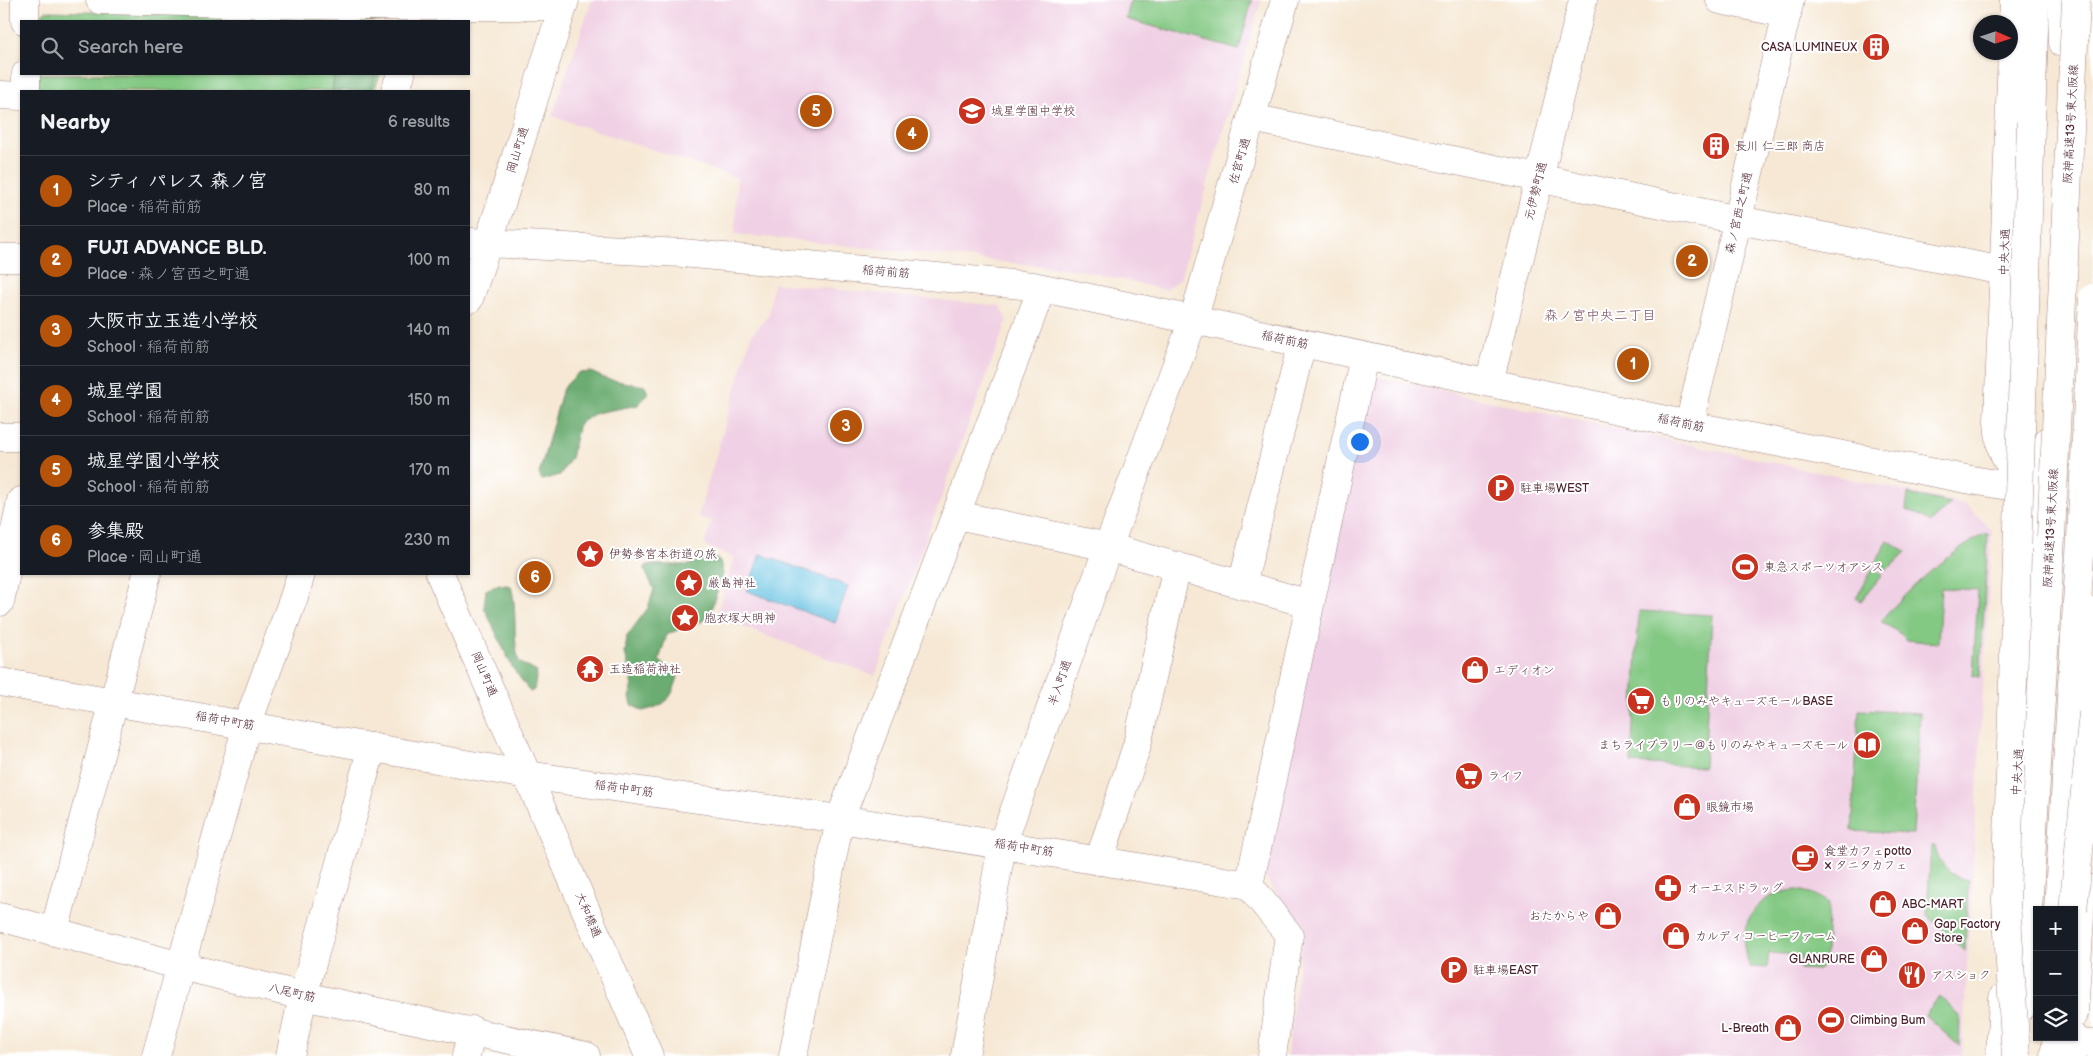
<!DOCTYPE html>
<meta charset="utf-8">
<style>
body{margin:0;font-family:"Balsamiq Sans","Klee One",sans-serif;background:#242831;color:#f1f3f6}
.controls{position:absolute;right:15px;bottom:15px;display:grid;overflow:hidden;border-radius:0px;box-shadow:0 1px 4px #0004}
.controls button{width:45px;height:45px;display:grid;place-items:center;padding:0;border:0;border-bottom:1px solid #363941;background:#171b24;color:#f1f3f6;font:25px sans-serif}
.compass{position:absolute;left:1973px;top:15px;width:45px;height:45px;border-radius:50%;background:#171b24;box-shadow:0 1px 4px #0004;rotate:93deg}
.you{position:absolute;left:1359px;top:441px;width:18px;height:18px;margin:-12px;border:4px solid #fff;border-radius:50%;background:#1a73e8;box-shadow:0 0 0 8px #1a73e833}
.badge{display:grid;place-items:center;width:32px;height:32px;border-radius:50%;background:#b45309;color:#fff;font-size:16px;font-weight:700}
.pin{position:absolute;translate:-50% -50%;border:2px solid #fff;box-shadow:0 1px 5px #0006}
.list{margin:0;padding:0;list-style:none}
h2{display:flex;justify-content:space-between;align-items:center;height:65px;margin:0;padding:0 20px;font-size:21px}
h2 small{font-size:16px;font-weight:400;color:#9ea1a6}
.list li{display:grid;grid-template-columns:32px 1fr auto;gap:15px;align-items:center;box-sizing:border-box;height:70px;padding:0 20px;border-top:1px solid #363941}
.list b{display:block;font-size:19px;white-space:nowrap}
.list p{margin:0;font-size:16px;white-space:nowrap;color:#9ea1a6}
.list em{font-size:16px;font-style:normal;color:#9ea1a6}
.icon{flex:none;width:28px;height:28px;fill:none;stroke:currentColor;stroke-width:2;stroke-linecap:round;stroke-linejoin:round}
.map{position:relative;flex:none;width:2093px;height:1056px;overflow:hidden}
.search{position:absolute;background:#171b24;box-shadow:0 1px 4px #0004;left:20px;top:20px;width:450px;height:55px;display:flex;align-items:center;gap:12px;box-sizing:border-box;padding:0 18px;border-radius:0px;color:#9ea1a6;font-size:19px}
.panel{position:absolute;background:#171b24;box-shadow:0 1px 4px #0004;left:20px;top:90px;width:450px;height:485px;border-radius:0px}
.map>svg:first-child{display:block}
.built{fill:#f0d0e4}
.green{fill:#83c883;stroke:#667457}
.forest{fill:#6aac71;stroke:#5a664e}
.water{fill:#63c1e1;stroke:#567086}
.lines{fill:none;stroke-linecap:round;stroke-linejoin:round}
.street-casing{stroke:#a08480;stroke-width:29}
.secondary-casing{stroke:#a08480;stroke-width:29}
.primary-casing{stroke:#a08480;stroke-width:29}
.highway-casing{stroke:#a08480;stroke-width:29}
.street{stroke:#fff;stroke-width:28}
.secondary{stroke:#fff;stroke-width:28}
.primary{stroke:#fff;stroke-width:28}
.highway{stroke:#fff;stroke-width:28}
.highway-bridge-casing{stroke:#a08480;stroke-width:29;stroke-linecap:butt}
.highway-bridge{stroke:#fff;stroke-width:28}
.labels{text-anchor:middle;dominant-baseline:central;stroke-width:4;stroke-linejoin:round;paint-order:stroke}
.poi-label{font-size:12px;fill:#4a1f2b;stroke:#fff;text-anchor:start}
.street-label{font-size:12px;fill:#4a1f2b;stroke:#fff}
.neighbourhood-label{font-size:14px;fill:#7c5061;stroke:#fff}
</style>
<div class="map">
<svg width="2093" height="1056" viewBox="0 0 2093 1056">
<rect width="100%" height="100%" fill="#fff"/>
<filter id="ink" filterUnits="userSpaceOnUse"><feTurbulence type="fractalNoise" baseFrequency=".02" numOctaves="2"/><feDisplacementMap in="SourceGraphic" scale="10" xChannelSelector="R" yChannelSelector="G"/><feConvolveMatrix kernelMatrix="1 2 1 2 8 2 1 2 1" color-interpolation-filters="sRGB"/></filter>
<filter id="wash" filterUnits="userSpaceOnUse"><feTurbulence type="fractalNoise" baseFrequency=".0096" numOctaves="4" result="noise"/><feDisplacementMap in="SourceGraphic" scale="20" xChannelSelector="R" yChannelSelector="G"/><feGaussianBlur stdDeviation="1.12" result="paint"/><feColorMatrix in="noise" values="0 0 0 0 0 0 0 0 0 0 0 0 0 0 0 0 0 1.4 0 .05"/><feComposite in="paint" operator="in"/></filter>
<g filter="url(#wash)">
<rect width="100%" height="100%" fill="#f6e8d4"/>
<path class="built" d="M592 0H1261L1180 279 1165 290 1080 270 735 234 737 178 552 116Z
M773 283 1000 306 1007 320 875 676 716 617 734 558 704 545 712 521 698 517 751 336 769 315Z
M1379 377 1965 504 1992 530 1962 1056H1287L1303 930 1262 873 1368 387Z"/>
<path class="green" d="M1131 0H1252L1239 50 1126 19Z
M45 11 385 20 386 21H38Z
M37 74H380L374 91H38Z
M1908 494 1951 503 1931 522 1921 516 1906 510Z
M1984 534H1988L1980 677 1973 676 1978 590 1941 588 1938 643 1907 640 1902 635 1881 621C1911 586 1944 557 1984 534Z
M1888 540 1906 552 1888 569 1876 563Z
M1873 569 1882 575 1861 601 1856 598Z
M1639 611 1712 615 1704 767 1631 763Z
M1859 710 1920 713 1913 834 1852 831Z
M1931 846H1935C1938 864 1950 877 1968 880L1965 951 1927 915Z
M1798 890 1814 894 1829 903 1825 964 1818 970 1800 969V955L1769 953 1767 968 1750 967C1732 929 1755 891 1798 890Z
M1940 997 1960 1016 1959 1046 1925 1015Z"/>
<path class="forest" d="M334 74H376L370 91H332Z
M591 372 606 379 645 386 648 394 638 405 596 413 579 423 571 458 560 475 542 480 539 474 563 388 578 373Z
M706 556 714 557 720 562 723 574 708 619 667 634 659 660 678 677C671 700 666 706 642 711L632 705 630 696 632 681 625 653 627 636 648 608 654 589 644 569 647 565H689Z
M499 584 511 586C518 611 512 637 519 662L537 672 534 690 530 692 512 667 484 607 486 590Z"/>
<path class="water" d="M760 554 848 586 835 623 747 591Z"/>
</g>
<g filter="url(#ink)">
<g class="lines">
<defs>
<path id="street" d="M2014 0 1998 421C2001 460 2005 462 2034 486
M0 95 21 96
M1738 220 2004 271
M1689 425 1790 0
M957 515 1108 547 1310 604
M1242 585 1302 343
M1099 861 1137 745 1177 566
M2072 1043 2093 1044
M290 1056 303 996 372 747
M466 1056 472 1030
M1272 1056 1289 935 1249 885 1364 357"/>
<path id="secondary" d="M25 0V21
M100 0 354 6H563
M1720 0 1787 14
M26 74V91
M395 91 401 74
M1252 118 1738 220
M469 242 682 253 1033 286 1689 425 1966 479 2093 500
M0 258H21
M469 299 501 204 565 0
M1489 383 1583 0
M0 437H21
M440 574 649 1056
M0 602 21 501
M0 682 527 775 840 819 1249 885
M0 917 181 966 303 996 586 1056
M54 932 147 574
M156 1056 247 725 294 597 301 574
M793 1056 840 819 1042 288
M965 1056 1002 845 1108 547 1193 321 1285 0"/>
<path id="primary" d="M2062 0 2063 43
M2026 663 2037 489 2049 440
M2089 737 2093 611
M2074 1014 2082 885
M2000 1056 2003 998
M2072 1056 2073 1037"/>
<path id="highway" d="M2031 122 2035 0
M2058 910 2081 539
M2022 1007 2051 537
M2054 1056 2057 1037"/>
</defs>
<use href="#street" class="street-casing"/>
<use href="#secondary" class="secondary-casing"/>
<use href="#primary" class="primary-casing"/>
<use href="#highway" class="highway-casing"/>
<use href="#street" class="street"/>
<use href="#secondary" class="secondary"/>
<use href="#primary" class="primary"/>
<use href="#highway" class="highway"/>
<defs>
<path id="highway-bridge" d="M2051 537 2076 0
M2081 539 2093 298
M2073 910 2093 713
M2016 1056 2006 901 2031 122"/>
</defs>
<use href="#highway-bridge" class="highway-bridge-casing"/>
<use href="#highway-bridge" class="highway-bridge"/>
</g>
</g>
<defs>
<symbol id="building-disc" viewBox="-11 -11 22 22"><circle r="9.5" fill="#c8321e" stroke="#fff"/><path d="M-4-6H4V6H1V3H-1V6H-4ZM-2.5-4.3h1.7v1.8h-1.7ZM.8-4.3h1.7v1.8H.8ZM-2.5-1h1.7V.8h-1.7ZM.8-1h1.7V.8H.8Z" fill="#fff"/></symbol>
<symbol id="school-disc" viewBox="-11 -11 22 22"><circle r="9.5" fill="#c8321e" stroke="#fff"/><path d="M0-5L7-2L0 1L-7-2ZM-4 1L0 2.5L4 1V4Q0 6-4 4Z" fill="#fff"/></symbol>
<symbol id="parking-disc" viewBox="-11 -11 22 22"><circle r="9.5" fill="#c8321e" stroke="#fff"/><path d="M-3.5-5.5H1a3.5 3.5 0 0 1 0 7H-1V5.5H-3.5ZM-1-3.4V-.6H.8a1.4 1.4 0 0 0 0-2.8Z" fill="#fff"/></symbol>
<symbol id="sight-disc" viewBox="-11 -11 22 22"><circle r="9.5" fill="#c8321e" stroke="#fff"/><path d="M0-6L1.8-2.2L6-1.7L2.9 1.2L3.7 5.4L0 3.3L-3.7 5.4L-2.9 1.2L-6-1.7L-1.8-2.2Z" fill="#fff"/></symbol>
<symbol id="stadium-disc" viewBox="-11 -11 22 22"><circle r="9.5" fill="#c8321e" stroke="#fff"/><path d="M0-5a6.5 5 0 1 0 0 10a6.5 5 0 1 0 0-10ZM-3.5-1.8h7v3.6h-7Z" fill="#fff"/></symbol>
<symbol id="temple-disc" viewBox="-11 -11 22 22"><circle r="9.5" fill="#c8321e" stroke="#fff"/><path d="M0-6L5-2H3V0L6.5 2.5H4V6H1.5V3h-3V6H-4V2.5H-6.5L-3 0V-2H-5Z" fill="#fff"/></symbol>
<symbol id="shop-disc" viewBox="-11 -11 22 22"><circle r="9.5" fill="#c8321e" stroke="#fff"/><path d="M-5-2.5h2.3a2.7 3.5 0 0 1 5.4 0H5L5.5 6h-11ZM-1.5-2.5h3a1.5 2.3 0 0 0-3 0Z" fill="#fff"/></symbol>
<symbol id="supermarket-disc" viewBox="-11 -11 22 22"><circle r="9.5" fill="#c8321e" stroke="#fff"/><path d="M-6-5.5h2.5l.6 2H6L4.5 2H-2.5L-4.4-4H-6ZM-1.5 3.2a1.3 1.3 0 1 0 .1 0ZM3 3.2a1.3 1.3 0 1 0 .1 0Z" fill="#fff"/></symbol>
<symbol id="library-disc" viewBox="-11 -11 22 22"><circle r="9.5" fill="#c8321e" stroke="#fff"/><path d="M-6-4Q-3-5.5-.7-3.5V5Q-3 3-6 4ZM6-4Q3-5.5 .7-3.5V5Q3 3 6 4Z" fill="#fff"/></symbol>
<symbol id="cafe-disc" viewBox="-11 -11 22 22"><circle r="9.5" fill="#c8321e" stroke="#fff"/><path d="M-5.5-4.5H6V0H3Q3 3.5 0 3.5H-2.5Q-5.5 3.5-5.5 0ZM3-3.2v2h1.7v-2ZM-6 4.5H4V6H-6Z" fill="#fff"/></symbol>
<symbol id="pharmacy-disc" viewBox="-11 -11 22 22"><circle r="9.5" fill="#c8321e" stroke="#fff"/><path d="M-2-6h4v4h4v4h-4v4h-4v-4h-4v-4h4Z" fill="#fff"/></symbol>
<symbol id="restaurant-disc" viewBox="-11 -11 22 22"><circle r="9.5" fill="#c8321e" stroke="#fff"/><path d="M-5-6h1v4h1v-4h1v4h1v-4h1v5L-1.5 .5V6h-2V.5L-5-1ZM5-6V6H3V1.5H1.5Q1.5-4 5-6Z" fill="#fff"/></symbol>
</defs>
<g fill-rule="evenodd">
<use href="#building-disc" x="1860" y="31" width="32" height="32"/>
<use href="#school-disc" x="956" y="95" width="32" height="32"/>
<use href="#building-disc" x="1700" y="130" width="32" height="32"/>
<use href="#parking-disc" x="1485" y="472" width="32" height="32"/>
<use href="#sight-disc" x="574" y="538" width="32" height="32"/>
<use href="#stadium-disc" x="1729" y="551" width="32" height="32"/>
<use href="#sight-disc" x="673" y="567" width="32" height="32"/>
<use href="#sight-disc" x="669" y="602" width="32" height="32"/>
<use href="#temple-disc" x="574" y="653" width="32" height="32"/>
<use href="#shop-disc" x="1459" y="654" width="32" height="32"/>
<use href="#supermarket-disc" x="1625" y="685" width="32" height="32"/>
<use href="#library-disc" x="1851" y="729" width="32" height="32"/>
<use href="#supermarket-disc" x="1453" y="760" width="32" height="32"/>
<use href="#shop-disc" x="1671" y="791" width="32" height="32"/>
<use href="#cafe-disc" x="1789" y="842" width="32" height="32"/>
<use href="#pharmacy-disc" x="1652" y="872" width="32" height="32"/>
<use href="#shop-disc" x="1867" y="888" width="32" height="32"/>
<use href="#shop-disc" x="1592" y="900" width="32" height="32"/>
<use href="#shop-disc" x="1899" y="915" width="32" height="32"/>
<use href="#shop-disc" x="1660" y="920" width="32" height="32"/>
<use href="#shop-disc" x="1858" y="943" width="32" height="32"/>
<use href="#parking-disc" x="1438" y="954" width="32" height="32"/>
<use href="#restaurant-disc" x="1896" y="959" width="32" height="32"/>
<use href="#stadium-disc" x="1815" y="1004" width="32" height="32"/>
<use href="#shop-disc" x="1772" y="1012" width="32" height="32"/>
</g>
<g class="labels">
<g class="poi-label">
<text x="1857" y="47" text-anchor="end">CASA LUMINEUX</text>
<text x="991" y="111">城星学園中学校</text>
<text x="1735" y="146">長川 仁三郎 商店</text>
<text x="1520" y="488">駐車場WEST</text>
<text x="609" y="554">伊勢参宮本街道の旅</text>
<text x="1764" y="567">東急スポーツオアシス</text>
<text x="708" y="583">厳島神社</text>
<text x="704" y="618">胞衣塚大明神</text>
<text x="609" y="669">玉造稲荷神社</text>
<text x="1494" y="670">エディオン</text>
<text x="1660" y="701">もりのみやキューズモールBASE</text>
<text x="1848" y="745" text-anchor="end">まちライブラリー＠もりのみやキューズモール</text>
<text x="1488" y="776">ライフ</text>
<text x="1706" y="807">眼鏡市場</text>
<text x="1824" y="851">食堂カフェpotto<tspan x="1824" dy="14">× タニタカフェ</tspan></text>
<text x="1687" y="888">オーエスドラッグ</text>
<text x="1902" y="904">ABC-MART</text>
<text x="1589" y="916" text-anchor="end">おたからや</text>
<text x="1934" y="924">Gap Factory<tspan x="1934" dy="14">Store</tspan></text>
<text x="1695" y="936">カルディコーヒーファーム</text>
<text x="1855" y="959" text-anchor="end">GLANRURE</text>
<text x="1473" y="970">駐車場EAST</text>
<text x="1931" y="975">アスショク</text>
<text x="1850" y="1020">Climbing Bum</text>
<text x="1769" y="1028" text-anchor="end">L-Breath</text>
</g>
<g class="street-label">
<text transform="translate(2071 124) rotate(-87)">阪神高速13号東大阪線</text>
<text transform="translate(518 150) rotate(-73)">岡山町通</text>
<text transform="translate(1240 161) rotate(-74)">佐官町通</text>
<text transform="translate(1536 191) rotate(-76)">元伊勢町通</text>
<text transform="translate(1739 213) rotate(-77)">森ノ宮西之町通</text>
<text transform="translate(2005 252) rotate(-88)">中央大通</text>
<text transform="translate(886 272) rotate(5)">稲荷前筋</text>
<text transform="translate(1285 340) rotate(12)">稲荷前筋</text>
<text transform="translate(1681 423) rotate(12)">稲荷前筋</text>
<text transform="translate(2051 528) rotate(-87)">阪神高速13号東大阪線</text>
<text transform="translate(484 674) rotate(67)">岡山町通</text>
<text transform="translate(1060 683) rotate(-71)">半入町通</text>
<text transform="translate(225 721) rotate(10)">稲荷中町筋</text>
<text transform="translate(2018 772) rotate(-86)">中央大通</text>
<text transform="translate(624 789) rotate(8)">稲荷中町筋</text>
<text transform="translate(1024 848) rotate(9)">稲荷中町筋</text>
<text transform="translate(588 915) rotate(67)">大和橋通</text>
<text transform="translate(292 993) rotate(13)">八尾町筋</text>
</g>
<g class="neighbourhood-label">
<text x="1600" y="315">森ノ宮中央二丁目</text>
</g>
</g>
</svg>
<div class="controls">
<button>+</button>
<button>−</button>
<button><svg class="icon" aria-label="layers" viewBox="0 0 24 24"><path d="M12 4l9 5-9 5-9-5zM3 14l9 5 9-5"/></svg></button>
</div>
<svg class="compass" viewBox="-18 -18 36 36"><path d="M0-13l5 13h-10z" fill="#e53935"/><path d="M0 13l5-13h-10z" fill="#9ea1a6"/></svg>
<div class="you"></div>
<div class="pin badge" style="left:1633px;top:364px">1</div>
<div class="pin badge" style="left:1692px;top:261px">2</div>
<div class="pin badge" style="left:846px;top:426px">3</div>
<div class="pin badge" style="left:912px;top:134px">4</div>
<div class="pin badge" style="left:816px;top:111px">5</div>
<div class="pin badge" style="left:535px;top:577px">6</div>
<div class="search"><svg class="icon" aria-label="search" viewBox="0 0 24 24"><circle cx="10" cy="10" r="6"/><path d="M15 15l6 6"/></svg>Search here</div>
<section class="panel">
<h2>Nearby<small>6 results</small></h2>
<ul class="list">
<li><span class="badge">1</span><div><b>シティ パレス 森ノ宮</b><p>Place · 稲荷前筋</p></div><em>80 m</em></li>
<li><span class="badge">2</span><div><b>FUJI ADVANCE BLD.</b><p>Place · 森ノ宮西之町通</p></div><em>100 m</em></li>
<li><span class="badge">3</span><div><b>大阪市立玉造小学校</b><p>School · 稲荷前筋</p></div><em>140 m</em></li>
<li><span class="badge">4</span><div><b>城星学園</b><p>School · 稲荷前筋</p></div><em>150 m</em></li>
<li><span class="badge">5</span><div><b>城星学園小学校</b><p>School · 稲荷前筋</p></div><em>170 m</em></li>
<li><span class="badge">6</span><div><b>参集殿</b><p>Place · 岡山町通</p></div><em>230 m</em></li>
</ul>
</section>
</div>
